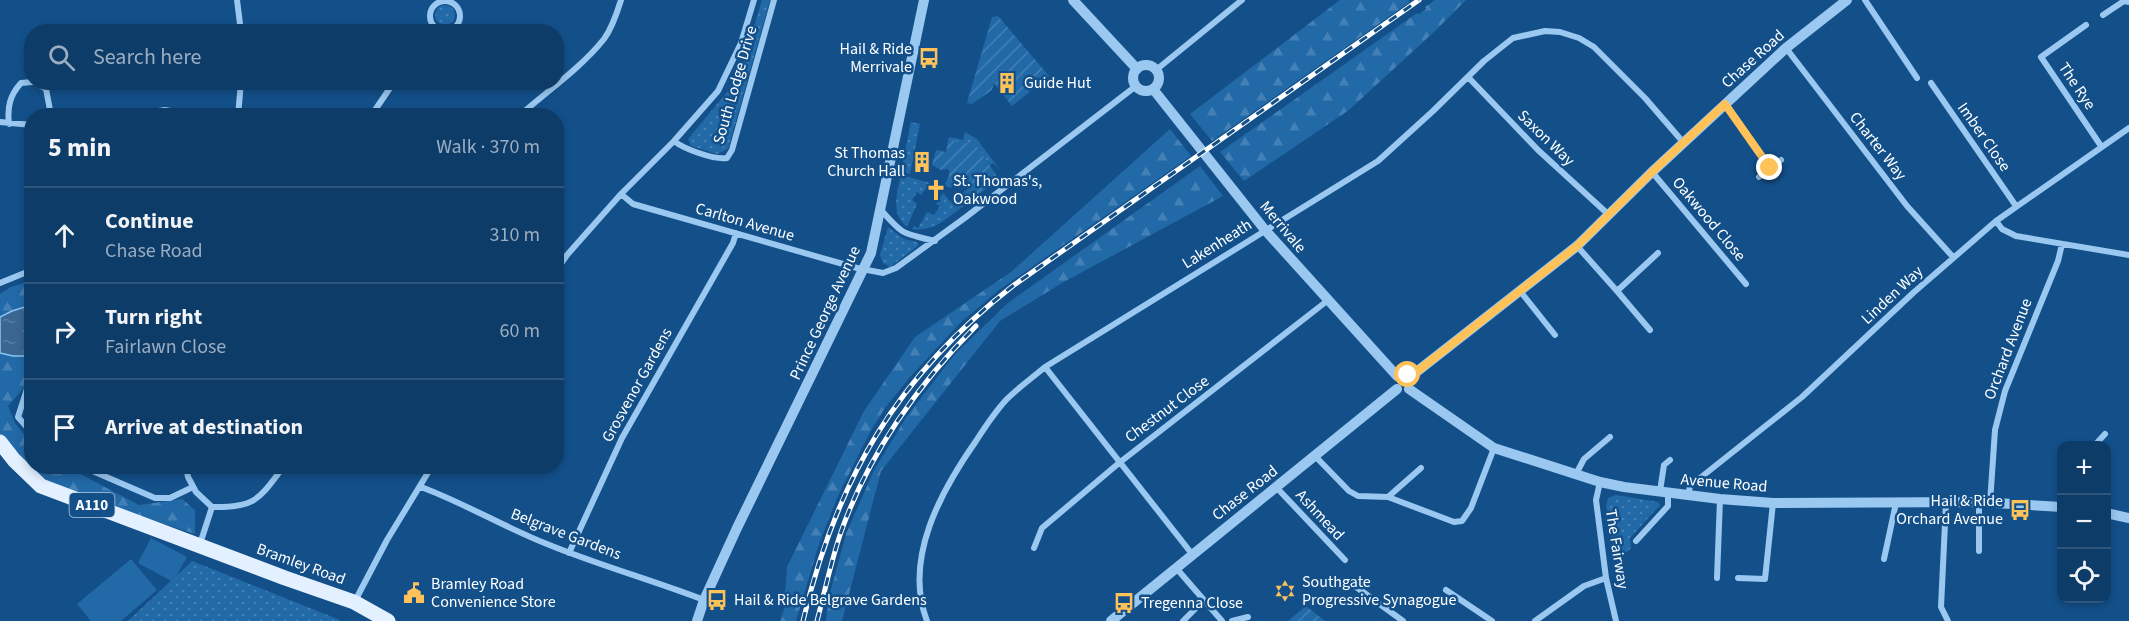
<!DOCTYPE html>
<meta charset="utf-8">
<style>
body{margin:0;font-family:"Source Sans 3",sans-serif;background:#17436e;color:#f1f3f6}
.controls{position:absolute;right:18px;bottom:18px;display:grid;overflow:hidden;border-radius:12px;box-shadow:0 3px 9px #0003}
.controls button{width:54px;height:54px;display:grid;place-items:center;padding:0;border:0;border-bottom:2px solid #2e567c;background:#0e3c68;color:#f1f3f6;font:30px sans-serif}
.stop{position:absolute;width:18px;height:18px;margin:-14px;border:4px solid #ffc259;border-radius:50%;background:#fff}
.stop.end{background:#ffc259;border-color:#fff;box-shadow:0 2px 6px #0008}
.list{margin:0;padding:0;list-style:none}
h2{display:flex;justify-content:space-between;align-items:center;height:78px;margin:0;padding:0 24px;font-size:26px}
h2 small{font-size:20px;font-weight:400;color:#9badc0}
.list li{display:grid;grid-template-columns:39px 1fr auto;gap:18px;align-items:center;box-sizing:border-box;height:96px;padding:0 24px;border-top:2px solid #2e567c}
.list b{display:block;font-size:22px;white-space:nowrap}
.list p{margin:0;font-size:20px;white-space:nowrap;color:#9badc0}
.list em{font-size:20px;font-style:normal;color:#9badc0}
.icon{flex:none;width:33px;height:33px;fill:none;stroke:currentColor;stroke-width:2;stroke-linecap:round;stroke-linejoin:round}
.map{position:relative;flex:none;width:2129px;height:621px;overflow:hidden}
.search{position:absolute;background:#0e3c68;box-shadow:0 3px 9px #0003;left:24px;top:24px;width:540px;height:66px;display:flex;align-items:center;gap:15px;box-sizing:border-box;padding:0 21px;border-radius:24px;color:#9badc0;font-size:22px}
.panel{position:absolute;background:#0e3c68;box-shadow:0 3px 9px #0003;left:24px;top:108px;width:540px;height:366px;border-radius:24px}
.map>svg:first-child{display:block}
.grass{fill:url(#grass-dots)}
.forest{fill:url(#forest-firs)}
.park{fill:#2269a8}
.garden{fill:url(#garden-furrows)}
.water{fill:url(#water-ripples);stroke:#8cc4f4;stroke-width:1.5}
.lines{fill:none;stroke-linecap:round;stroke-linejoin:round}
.minor{stroke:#9ac8f0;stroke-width:6}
.tertiary{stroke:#9ac8f0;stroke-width:10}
.primary{stroke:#e3f0ff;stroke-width:15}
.rail-casing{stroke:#fff;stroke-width:5}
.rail{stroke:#13508a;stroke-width:3;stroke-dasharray:9;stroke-linecap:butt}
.route{stroke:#ffc259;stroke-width:8}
.labels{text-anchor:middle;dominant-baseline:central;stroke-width:5;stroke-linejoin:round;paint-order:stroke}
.shield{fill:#13508a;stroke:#b8cadc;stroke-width:1.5}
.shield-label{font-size:15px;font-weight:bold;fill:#fff}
.poi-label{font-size:16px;fill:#fff;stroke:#13508a;text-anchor:start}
.street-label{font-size:16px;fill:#fff;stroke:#13508a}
</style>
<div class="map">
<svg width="2129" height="621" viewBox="0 0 2129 621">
<defs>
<pattern id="grass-dots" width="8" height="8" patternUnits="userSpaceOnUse" patternTransform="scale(1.5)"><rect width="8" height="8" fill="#2269a8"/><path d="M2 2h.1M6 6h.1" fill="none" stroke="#4380b5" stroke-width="1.8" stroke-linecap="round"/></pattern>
<pattern id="forest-firs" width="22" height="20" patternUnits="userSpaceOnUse" patternTransform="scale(1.5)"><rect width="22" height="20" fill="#2269a8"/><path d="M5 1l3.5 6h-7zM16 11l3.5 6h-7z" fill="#4380b5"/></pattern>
<pattern id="garden-furrows" width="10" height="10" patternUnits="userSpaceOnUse" patternTransform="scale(1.5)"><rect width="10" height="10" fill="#2269a8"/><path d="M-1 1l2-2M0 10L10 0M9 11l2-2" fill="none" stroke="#4380b5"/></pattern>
<pattern id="water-ripples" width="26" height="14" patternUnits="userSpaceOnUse" patternTransform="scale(1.5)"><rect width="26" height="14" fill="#3a6792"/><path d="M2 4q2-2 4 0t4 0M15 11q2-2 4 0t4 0" fill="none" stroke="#587ea2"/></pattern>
</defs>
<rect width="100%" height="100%" fill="#13508a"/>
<path class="grass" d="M762 0H770L728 149 717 154 691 146 688 139 728 91 742 65Z
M435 15a10 10 0 1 1 20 0a10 10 0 1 1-20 0Z
M911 122 920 124 910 174 901 171Z
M965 132 977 139 1000 170 993 163 990 165 974 143 969 146 948 140 949 137 963 140Z
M901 175 930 183 921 195 917 192 912 200 917 204 907 227C890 213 897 194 901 175Z
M943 193 958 210C944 221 931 232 912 229L914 226 918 228 927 212 934 215 940 206 936 204Z
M888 227 904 239 917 242 919 245 890 267 883 263 880 255Z
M1616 495 1658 502 1660 505 1630 538 1631 548 1618 560 1614 555 1606 506 1608 498Z
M192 561 340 620 339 621H128Z"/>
<path class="forest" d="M1340 0H1408L1410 2 1212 141 1190 114Z
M1435 0H1466L1435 31 1349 110 1244 181 1220 152 1417 13 1419 14 1426 9 1425 7Z
M1170 129 1191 156 999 290 960 323 910 377 885 408 870 432 837 498 818 547 796 621H780L784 609 787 567 864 411 915 337 1011 272Z
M1200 166 1223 196 1062 283 1000 321 881 471 842 621H826L828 600 846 534 874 470 907 416 955 354 1008 303Z
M31 281V380L8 406 15 423 31 443 32 466 67 467 139 505 182 499 195 510V534L43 485 0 437V294L11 287Z"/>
<path class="park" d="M151 538 187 557 173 582 138 563Z
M131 559 157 590 121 621H91L77 604Z"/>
<path class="garden" d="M998 16 1049 76 1012 106 994 83 992 90 972 104 967 103 992 17Z
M948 140 967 143 969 145 974 142 999 179 958 210 952 202 969 188 960 176 955 180 957 183 950 188 944 185 949 176V170L947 169 941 170 932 165 936 150 946 152Z
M1306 606 1325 621H1288Z"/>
<path class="water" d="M31 305V356H13L0 353V317L12 311Z"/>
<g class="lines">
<path class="minor" d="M237 0 241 32
M1865 0 1917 78
M430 16a15 15 0 1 1 30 0a15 15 0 1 1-30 0Z
M2103 15 2124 1 2129 2
M2086 25 2041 57 2101 146
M1786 48 1907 206 1953 257
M1156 70 1242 0
M1468 77 1538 150 1609 215
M35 82 46 89 50 110 49 116
M1931 83 2016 206
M1725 104 1770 168
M126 116 165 110 198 116
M238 116 241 82
M371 116 394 82
M519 116C547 91 581 68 604 39 612 28 617 13 621 0
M0 122 32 125
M9 124C7 107 10 95 21 83L32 82
M674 141C684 149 714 160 727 158L732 150 774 0
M1652 172 1746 284
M1759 177 1781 160
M621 194 633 204 857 268 883 273 896 268 966 217 1136 86
M881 210C904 236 902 233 935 241
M1996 221 2002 229 2016 236 2129 255
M1577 246 1617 291 1658 253
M556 271 567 255 621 194 674 141 718 91 741 43 754 0
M0 283 32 270
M1520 291 1555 335
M1617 291 1650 330
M1045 367 1192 554
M32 383 28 386 18 417 32 433
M2094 446 2105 434
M1315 456 1349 491 1358 496 1388 497 1421 468
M81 466 155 498H170L193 487
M186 466 188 477 196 492 212 507 200 544
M1576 474 1584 459 1610 437
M1600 482 1596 500 1606 578 1616 621
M421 487C464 503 504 527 547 544 598 565 652 580 704 600
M1277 488 1345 560
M1660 491 1664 465 1670 460
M1688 496 1690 486 1802 397 1913 293 1996 221 2129 128
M1388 497 1454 522 1462 521 1471 508 1494 448
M1946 503 1941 607 1948 621
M1990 503 1995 430 2005 391 2058 261 2062 244
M212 507C256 508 259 499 284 466
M1636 541 1668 506V493
M1034 548 1042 528 1119 463 1327 301
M1979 551V502
M569 553 622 438 733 243 736 233
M1884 559 1896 503
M1177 569 1222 621
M1717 578 1720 499
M1738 578 1765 579 1773 503
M1352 584 1403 621
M1446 590 1492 621
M355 601 387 540 432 466
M927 621C903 559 941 491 976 441 985 427 995 412 1006 400 1018 388 1032 378 1045 367L1378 161 1433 111 1484 61 1513 38 1545 31 1560 32 1579 38 1594 47 1645 98 1683 142
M1183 621 1204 600
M1232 621 1248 617
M1535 621 1584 586 1606 578"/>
<path class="tertiary" d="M1073 0 1137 69
M1133 78a13 13 0 1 1 26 0a13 13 0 1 1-26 0Z
M1153 89 1265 230 1397 376
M1410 377 1577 246 1652 172 1786 48 1847 0
M1409 389 1494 448 1600 482 1624 487 1720 499 1773 503 1979 502 2062 507
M2106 513 2129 518
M697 621 704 600 737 528 871 253 924 0
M1111 621 1397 389"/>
<path class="primary" d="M0 442 14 460 41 486 285 578 354 602 388 621"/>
<defs>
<path id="rail" d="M803 621C837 478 897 376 1014 285L1419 0
M817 621C825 591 831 561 841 532 868 455 918 384 976 326"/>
</defs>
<use href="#rail" class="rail-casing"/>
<use href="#rail" class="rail"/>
</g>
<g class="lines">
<path class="route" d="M1408 375 1410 377 1577 246 1652 172 1725 104 1770 168"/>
</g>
<defs>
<symbol id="bus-bare" viewBox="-9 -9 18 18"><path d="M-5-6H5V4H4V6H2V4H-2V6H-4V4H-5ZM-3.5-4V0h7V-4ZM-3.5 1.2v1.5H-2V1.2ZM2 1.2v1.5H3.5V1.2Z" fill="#ffc259" stroke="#13508a" stroke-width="2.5" paint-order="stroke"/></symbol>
<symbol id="building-bare" viewBox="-9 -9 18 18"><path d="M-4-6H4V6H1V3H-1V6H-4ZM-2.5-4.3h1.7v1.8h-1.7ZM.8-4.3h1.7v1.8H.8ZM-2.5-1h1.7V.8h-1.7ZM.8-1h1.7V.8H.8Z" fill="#ffc259" stroke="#13508a" stroke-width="2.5" paint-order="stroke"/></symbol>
<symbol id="church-bare" viewBox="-9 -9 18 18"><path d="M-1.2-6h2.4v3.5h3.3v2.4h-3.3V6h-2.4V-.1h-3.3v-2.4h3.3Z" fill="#ffc259" stroke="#13508a" stroke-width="2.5" paint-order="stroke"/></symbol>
<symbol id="synagogue-bare" viewBox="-9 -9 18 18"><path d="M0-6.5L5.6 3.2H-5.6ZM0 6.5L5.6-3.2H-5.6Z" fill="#ffc259" stroke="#13508a" stroke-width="2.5" paint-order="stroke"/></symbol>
<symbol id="civic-bare" viewBox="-9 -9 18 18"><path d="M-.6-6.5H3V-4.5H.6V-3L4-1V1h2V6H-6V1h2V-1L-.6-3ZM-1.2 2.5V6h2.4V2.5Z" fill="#ffc259" stroke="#13508a" stroke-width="2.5" paint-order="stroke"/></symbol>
</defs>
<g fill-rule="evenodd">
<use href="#bus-bare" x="914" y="43" width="30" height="30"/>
<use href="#building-bare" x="992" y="68" width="30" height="30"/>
<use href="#building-bare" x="907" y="147" width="30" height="30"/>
<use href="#church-bare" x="921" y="175" width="30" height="30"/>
<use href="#bus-bare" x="2005" y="495" width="30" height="30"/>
<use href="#synagogue-bare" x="1270" y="576" width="30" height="30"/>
<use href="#civic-bare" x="399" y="578" width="30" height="30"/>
<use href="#bus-bare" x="702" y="585" width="30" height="30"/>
<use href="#bus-bare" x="1109" y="588" width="30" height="30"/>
</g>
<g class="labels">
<rect class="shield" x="69.5" y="493" width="45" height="24" rx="4.5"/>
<g class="shield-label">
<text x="92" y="505">A110</text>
</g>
<g class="poi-label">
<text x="912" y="49" text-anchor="end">Hail &amp; Ride<tspan x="912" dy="18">Merrivale</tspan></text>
<text x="1024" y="83">Guide Hut</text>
<text x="905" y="153" text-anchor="end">St Thomas<tspan x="905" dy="18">Church Hall</tspan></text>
<text x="953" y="181">St. Thomas's,<tspan x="953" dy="18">Oakwood</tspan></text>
<text x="2003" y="501" text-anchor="end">Hail &amp; Ride<tspan x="2003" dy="18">Orchard Avenue</tspan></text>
<text x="1302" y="582">Southgate<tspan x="1302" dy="18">Progressive Synagogue</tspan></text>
<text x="431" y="584">Bramley Road<tspan x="431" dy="18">Convenience Store</tspan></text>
<text x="734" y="600">Hail &amp; Ride Belgrave Gardens</text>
<text x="1141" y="603">Tregenna Close</text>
</g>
<g class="street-label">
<text transform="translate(1753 59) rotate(-42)">Chase Road</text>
<text transform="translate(735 85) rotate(-74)">South Lodge Drive</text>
<text transform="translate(2077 86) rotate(56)">The Rye</text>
<text transform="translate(1984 137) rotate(55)">Imber Close</text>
<text transform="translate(1546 138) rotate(44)">Saxon Way</text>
<text transform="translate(1878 146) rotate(52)">Charter Way</text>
<text transform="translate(1709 219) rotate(50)">Oakwood Close</text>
<text transform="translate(745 222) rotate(16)">Carlton Avenue</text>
<text transform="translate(1283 227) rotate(50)">Merrivale</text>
<text transform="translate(1217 244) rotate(-32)">Lakenheath</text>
<text transform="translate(1892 295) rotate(-43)">Linden Way</text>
<text transform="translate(825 313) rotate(-65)">Prince George Avenue</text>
<text transform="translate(2008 349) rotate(-69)">Orchard Avenue</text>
<text transform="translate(637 385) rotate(-61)">Grosvenor Gardens</text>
<text transform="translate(1167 409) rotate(-37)">Chestnut Close</text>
<text transform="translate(1724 483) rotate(5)">Avenue Road</text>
<text transform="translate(1245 493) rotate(-38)">Chase Road</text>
<text transform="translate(1320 515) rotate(47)">Ashmead</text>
<text transform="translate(566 534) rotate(21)">Belgrave Gardens</text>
<text transform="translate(1617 549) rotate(81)">The Fairway</text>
<text transform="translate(301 564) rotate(20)">Bramley Road</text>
</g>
</g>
</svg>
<div class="controls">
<button>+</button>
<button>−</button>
<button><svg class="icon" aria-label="locate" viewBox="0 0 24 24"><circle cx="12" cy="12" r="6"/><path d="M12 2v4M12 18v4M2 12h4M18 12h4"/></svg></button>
</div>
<div class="stop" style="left:1408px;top:375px"></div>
<div class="stop end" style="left:1770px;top:168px"></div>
<div class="search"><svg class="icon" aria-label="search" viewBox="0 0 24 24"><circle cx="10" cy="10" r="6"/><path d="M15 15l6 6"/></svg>Search here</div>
<section class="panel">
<h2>5 min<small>Walk · 370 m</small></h2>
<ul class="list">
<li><svg class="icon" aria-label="ahead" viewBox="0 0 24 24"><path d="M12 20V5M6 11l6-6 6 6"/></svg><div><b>Continue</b><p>Chase Road</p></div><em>310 m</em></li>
<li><svg class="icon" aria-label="right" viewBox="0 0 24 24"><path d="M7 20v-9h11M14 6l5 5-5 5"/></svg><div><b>Turn right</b><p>Fairlawn Close</p></div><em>60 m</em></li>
<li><svg class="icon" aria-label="arrive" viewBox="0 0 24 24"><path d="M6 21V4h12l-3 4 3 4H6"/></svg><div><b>Arrive at destination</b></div></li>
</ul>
</section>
</div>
